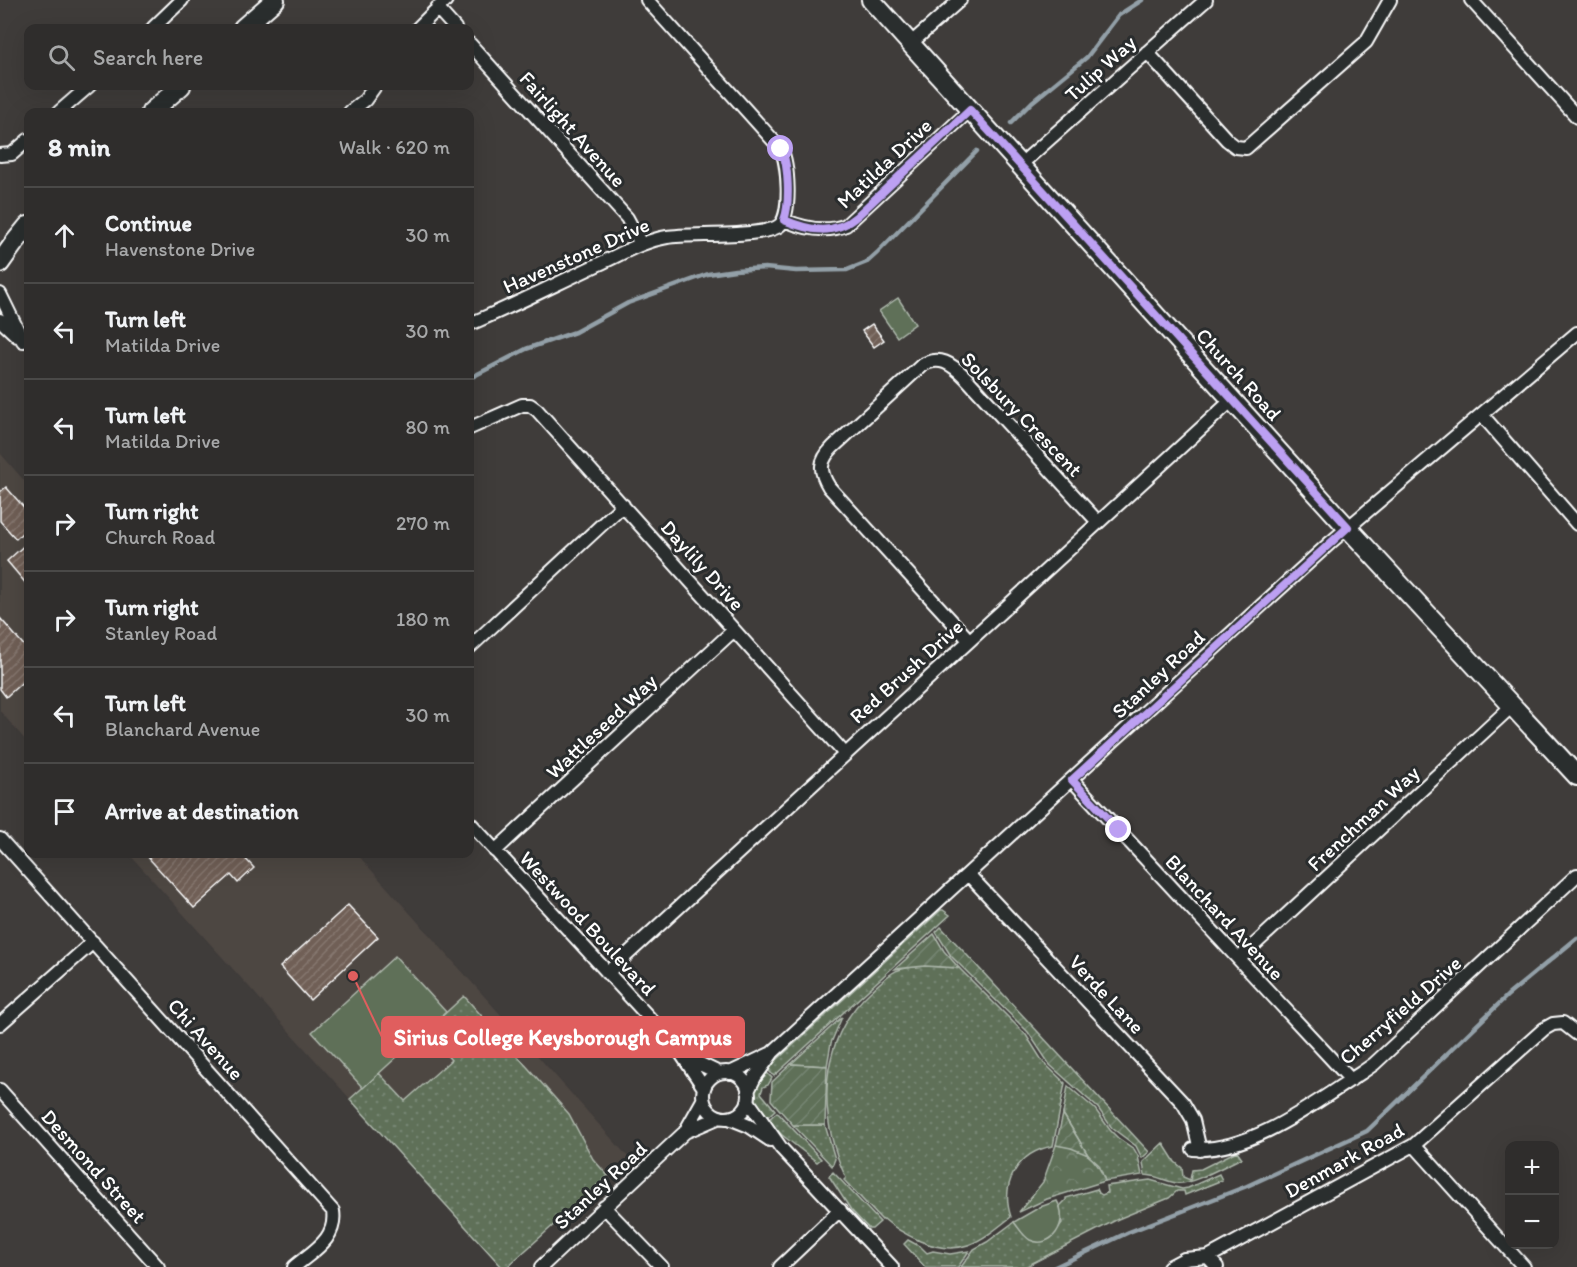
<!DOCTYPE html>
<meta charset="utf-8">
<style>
body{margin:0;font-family:Itim,sans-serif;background:#3b3938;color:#f1f3f6}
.controls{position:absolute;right:18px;bottom:18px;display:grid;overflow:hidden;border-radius:12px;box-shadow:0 6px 24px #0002}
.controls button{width:54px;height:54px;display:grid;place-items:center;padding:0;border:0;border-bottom:2px solid #4a4948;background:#2f2d2c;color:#f1f3f6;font:30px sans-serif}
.stop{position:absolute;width:18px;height:18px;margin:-14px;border:4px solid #bca0f2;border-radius:50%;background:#fff}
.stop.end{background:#bca0f2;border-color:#fff;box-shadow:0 2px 6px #0008}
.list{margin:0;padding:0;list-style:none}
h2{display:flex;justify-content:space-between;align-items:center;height:78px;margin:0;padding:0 24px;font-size:26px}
h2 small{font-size:20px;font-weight:400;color:#a7a8a9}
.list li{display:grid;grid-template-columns:39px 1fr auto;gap:18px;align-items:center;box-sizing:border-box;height:96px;padding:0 24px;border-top:2px solid #4a4948}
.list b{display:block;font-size:22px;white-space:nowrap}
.list p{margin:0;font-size:20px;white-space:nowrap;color:#a7a8a9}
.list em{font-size:20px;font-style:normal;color:#a7a8a9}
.icon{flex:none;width:33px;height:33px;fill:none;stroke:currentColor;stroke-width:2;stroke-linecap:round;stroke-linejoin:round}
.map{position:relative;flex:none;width:1577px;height:1267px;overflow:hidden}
.search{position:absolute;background:#2f2d2c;box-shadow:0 6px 24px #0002;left:24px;top:24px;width:450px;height:66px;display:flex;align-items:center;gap:15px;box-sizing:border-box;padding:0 21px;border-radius:12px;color:#a7a8a9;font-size:22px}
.panel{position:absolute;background:#2f2d2c;box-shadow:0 6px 24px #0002;left:24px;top:108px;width:450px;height:750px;border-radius:12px}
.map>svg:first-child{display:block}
.built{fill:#4d4642}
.grass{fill:url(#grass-dots);stroke:#aeb8ac;stroke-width:1.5}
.forest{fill:url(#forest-crowns);stroke:#aeb8ac;stroke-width:1.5}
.garden{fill:url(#garden-furrows);stroke:#aeb8ac;stroke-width:1.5}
.pitch{fill:#5e7059;stroke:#aeb8ac;stroke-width:1.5}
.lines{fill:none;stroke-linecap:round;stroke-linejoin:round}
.stream{stroke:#93a0a8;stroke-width:4.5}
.building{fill:url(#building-hatch);stroke:#fff;stroke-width:1.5}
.street-casing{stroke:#fff;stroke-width:16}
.secondary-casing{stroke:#fff;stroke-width:22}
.street{stroke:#2a2d2e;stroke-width:12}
.secondary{stroke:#2a2d2e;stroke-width:18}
.route{stroke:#bca0f2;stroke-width:8}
.labels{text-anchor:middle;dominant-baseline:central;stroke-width:6;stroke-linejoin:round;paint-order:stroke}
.street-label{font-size:21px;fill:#fff;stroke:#2a2d2e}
.leader{fill:none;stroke:#e05e5e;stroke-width:2}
.callout-dot{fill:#e05e5e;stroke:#2a2d2e;stroke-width:2}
.callout{fill:#e05e5e;stroke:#e05e5e;stroke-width:2}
.callout-label{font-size:22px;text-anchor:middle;font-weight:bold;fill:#fff}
</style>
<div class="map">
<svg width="1577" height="1267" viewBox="0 0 1577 1267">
<defs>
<pattern id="grass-dots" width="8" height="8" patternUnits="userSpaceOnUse" patternTransform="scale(1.5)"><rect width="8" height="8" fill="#5e7059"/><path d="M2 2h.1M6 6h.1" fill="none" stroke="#768572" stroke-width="1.8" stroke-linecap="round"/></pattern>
<pattern id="forest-crowns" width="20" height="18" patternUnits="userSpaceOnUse" patternTransform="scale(1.5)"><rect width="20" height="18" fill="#5e7059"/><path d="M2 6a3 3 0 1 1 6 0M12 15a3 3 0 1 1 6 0" fill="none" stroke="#768572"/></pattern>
<pattern id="garden-furrows" width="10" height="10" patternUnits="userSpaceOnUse" patternTransform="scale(1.5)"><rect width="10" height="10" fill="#5e7059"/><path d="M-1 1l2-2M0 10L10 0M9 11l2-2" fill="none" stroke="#768572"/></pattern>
<pattern id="building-hatch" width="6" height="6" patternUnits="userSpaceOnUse" patternTransform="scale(1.5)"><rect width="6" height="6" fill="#6f5f56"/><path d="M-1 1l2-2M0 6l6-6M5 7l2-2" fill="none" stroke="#85776f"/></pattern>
</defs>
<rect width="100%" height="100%" fill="#3f3c3a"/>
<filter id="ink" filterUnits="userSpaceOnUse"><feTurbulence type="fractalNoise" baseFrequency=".0167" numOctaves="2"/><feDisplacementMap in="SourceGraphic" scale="12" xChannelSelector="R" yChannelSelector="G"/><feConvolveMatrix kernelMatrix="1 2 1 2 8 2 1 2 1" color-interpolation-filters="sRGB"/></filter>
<g filter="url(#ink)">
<path class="built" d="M0 453 28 485V743L0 711Z
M129 854H357L628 1157 507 1267H502Z"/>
<path class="grass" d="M941 910H943L950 915 774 1076 767 1069Z
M925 966 959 968 1026 1035 1043 1062 1065 1083 1053 1146C1017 1152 1000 1184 1011 1217 980 1242 960 1258 920 1241 907 1235 894 1228 884 1219L882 1220 844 1180 846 1178C817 1115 818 1040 870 992 893 971 893 968 925 966Z
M464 996 569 1114 593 1159 608 1176 507 1267H502L350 1099 379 1073 405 1101 451 1060 426 1031Z
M842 1017 831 1043 827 1066 791 1064Z
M765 1071 772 1078 768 1085 763 1087 761 1093 775 1110 766 1118C751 1095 751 1095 765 1071Z
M1068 1086 1095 1109 1110 1130 1118 1138 1134 1149 1138 1156 1142 1175 1105 1181 1099 1165 1088 1155 1063 1114Z
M777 1112 821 1159 817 1162 782 1135 768 1120Z
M793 1125H825L835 1159 832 1166Z
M1163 1143 1175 1162 1182 1168 1183 1177 1190 1180 1192 1170 1201 1169 1237 1151 1242 1158C1227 1164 1191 1186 1176 1183 1164 1181 1159 1176 1145 1175L1143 1162Z
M833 1172 880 1222 872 1229H869L851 1210 829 1176Z
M1219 1174 1222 1180 1185 1195 1184 1191H1177L1169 1198 1118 1219 1025 1267H961L974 1249 987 1242 1014 1222 1024 1235 1038 1242 1051 1237 1062 1223 1060 1206 1066 1200V1198L1097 1189 1099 1193 1102 1195 1107 1193 1106 1186 1150 1180 1182 1189 1188 1188Z
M908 1240 921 1247 927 1253 933 1251 950 1254 969 1251 958 1267H925L904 1244Z"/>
<path class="forest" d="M1056 1145C1082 1147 1097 1157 1105 1181L1047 1199 1019 1212 1043 1182Z"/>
<path class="garden" d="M941 927 1149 1152 1142 1158 1136 1146 1112 1128 1098 1108 1050 1065 1028 1032 951 956 936 932Z
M934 934 944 951 959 968 925 966 895 969Z
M791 1064 827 1066 825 1125H793L771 1100 772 1082Z
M1063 1114 1088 1155 1071 1148 1056 1145Z"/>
<path class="pitch" d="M898 298 915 324 897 337 879 311Z
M395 956 446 1012 363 1088 312 1032Z
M1057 1201C1070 1223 1051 1250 1030 1240 1023 1236 1019 1228 1014 1222L1040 1207Z"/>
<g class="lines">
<path class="stream" d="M1011 123 1032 102 1087 57 1119 15 1142 0
M470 378 526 349 575 332 628 303 708 274 735 270 765 268 796 271 847 270 867 262 877 253 977 151
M1055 1267 1129 1232 1247 1186 1367 1131 1508 995 1577 938"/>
</g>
<path class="building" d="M872 324 884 340 874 347 862 331Z
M6 487 28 512V527L16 539 0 521V492Z
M28 542V586L7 561Z
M0 618 28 650V677L6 697 0 689Z
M145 854H241L254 868 238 883 231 875 194 908Z
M348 905 378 937 310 1000 280 967Z"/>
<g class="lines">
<defs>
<path id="street" d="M1471 0 1577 117
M437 8 455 28
M153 28 182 0
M418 28 446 0
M470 44 627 218 641 244
M910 44 960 0
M1147 52 1227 140 1236 147 1246 148 1366 42 1390 0
M59 112 89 86
M350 112 365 100 375 86
M0 155 12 154 28 140
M1020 165 1206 0
M784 220C803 228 825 234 846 225L970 110
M0 294 23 341
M0 320 17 336
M470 324C513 306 556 284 599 264 621 254 643 241 667 237 690 233 766 238 780 225 792 213 788 163 781 149L647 0
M1482 415 1577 524
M470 428 522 405H530L537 410 845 754
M969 640 829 487C819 471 819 461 833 447L921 366C939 354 952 364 966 378L1098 522
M470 647 623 505
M1072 780 1351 1080
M470 823 678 1049 704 1088
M0 839 333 1211C337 1239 314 1250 294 1267
M495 851 734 630
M968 874 1183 1103 1193 1120 1200 1150
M1239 959 1513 705
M607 973 1232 400
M0 1024 93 942
M684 1053 696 1062 719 1073
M703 1095a23 23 0 1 1 46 0a23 23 0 1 1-46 0Z
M730 1073 770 1054
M0 1090 158 1267
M748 1091 755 1077 773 1052 1331 542 1577 333
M748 1101 781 1148 892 1267
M729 1118 749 1126 770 1140
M685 1132 720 1117
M1414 1145 1524 1267
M1193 1149C1252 1152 1314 1103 1361 1073L1374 1064 1577 875
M604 1207 662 1267
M1208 1257 1217 1267
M541 1267 685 1132 703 1100
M780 1267 840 1210
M1169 1267 1184 1259 1208 1257 1414 1145 1544 1029 1553 1024 1563 1023 1577 1034"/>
<path id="secondary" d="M871 0 1335 514 1577 776
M243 28 275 0
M151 112 181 86
M0 263 15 242 28 226"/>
</defs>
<use href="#street" class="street-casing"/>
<use href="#secondary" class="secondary-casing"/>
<use href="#street" class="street"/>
<use href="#secondary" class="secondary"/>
</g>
</g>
<g class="lines" filter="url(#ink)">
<path class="route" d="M781 149C789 164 790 205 784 220 810 231 834 236 857 216L970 110 1348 527 1072 780 1119 830"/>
</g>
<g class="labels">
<g class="street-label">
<text transform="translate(1100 68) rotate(-42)">Tulip Way</text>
<text transform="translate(573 129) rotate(48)">Fairlight Avenue</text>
<text transform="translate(884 163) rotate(-43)">Matilda Drive</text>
<text transform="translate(576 255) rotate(-24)">Havenstone Drive</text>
<text transform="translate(1239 374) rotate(48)">Church Road</text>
<text transform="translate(1022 414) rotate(46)">Solsbury Crescent</text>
<text transform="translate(703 565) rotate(48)">Daylily Drive</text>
<text transform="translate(906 671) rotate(-42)">Red Brush Drive</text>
<text transform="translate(1158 674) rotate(-43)">Stanley Road</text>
<text transform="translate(601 726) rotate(-43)">Wattleseed Way</text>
<text transform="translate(1363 818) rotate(-43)">Frenchman Way</text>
<text transform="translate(1225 917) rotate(47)">Blanchard Avenue</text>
<text transform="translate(588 923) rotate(47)">Westwood Boulevard</text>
<text transform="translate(1107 994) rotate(47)">Verde Lane</text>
<text transform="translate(1400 1010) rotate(-41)">Cherryfield Drive</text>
<text transform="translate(206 1039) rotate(48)">Chi Avenue</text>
<text transform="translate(1344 1160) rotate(-29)">Denmark Road</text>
<text transform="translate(94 1166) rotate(48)">Desmond Street</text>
<text transform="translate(600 1185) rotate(-43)">Stanley Road</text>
</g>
</g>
<path class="leader" d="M353 976L382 1037"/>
<circle class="callout-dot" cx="353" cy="976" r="6"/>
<rect class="callout" x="382" y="1017" width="362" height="40" rx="6"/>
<g class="callout-label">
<text x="563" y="1045">Sirius College Keysborough Campus</text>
</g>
</svg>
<div class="controls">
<button>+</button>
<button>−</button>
</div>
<div class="stop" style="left:781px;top:149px"></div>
<div class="stop end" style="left:1119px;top:830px"></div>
<div class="search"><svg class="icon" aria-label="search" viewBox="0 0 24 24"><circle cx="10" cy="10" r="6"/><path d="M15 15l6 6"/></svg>Search here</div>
<section class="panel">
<h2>8 min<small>Walk · 620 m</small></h2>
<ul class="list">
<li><svg class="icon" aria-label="ahead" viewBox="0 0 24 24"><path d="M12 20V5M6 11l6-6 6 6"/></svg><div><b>Continue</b><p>Havenstone Drive</p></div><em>30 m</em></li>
<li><svg class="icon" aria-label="left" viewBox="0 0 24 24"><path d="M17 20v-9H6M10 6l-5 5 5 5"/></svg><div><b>Turn left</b><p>Matilda Drive</p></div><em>30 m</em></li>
<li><svg class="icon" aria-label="left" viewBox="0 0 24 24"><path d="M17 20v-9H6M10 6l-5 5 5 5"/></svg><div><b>Turn left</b><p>Matilda Drive</p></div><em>80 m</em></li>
<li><svg class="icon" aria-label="right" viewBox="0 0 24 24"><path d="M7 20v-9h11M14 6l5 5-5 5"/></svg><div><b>Turn right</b><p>Church Road</p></div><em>270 m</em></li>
<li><svg class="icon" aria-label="right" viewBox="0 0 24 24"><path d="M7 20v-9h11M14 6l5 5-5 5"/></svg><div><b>Turn right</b><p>Stanley Road</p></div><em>180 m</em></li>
<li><svg class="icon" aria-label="left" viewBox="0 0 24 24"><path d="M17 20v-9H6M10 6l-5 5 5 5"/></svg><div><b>Turn left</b><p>Blanchard Avenue</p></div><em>30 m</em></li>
<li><svg class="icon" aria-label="arrive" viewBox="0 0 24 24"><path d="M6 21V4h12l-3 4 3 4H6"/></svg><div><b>Arrive at destination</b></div></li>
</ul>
</section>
</div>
